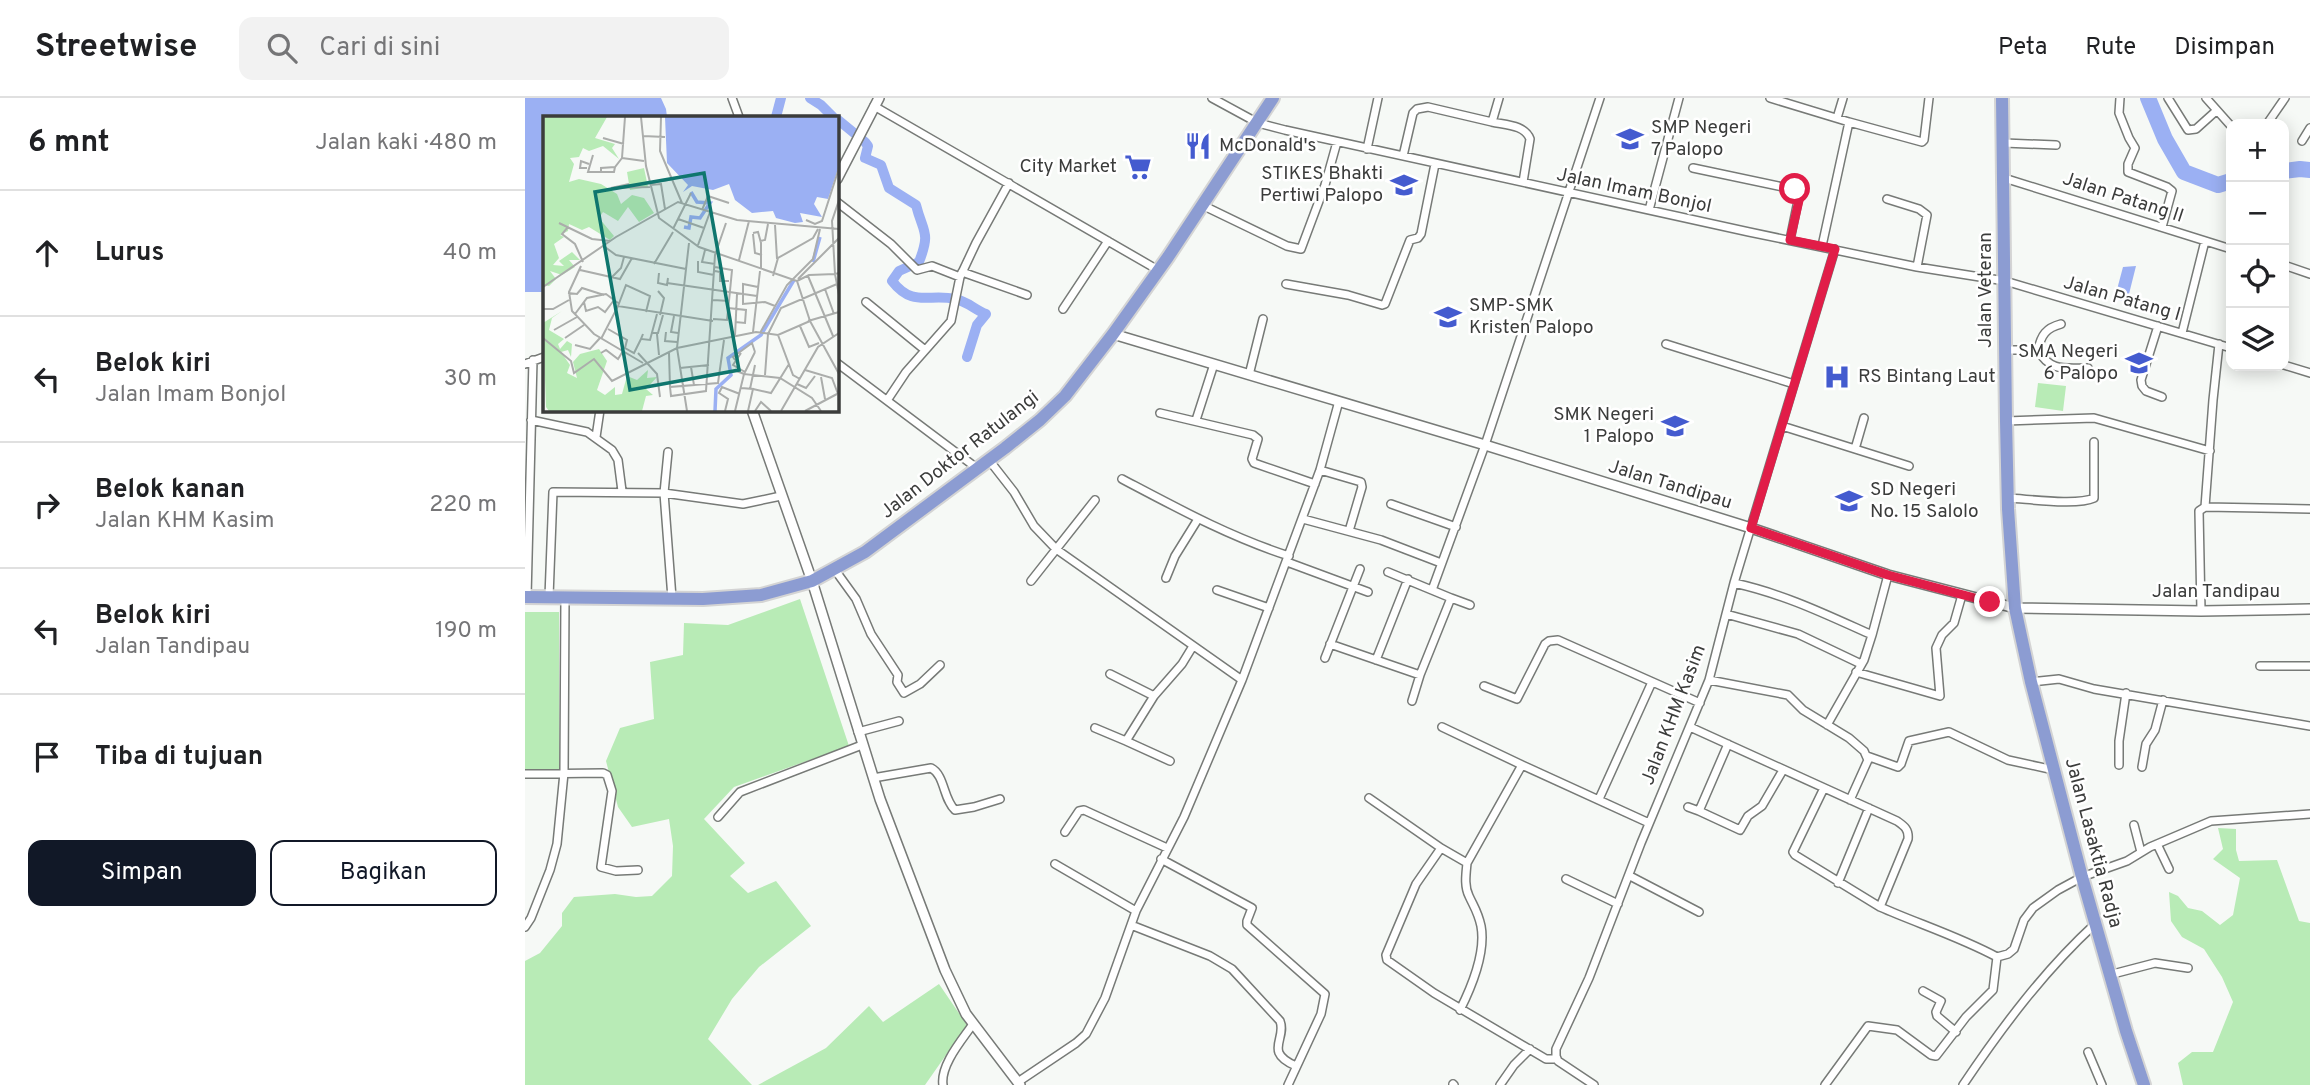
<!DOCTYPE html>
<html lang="id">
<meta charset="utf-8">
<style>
body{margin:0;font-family:Overpass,sans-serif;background:#f2f2f2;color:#202124}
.controls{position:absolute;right:21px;top:21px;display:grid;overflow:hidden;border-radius:14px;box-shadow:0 4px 18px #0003}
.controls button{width:63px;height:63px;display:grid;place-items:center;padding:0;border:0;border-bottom:2px solid #e0e0e0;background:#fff;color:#202124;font:35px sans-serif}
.stop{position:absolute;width:21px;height:21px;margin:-16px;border:5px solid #e11d48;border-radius:50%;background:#fff}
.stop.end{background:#e11d48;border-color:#fff;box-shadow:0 2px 7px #0008}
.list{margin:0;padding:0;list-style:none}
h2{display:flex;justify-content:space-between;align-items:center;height:91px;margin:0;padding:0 28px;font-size:30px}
h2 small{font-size:23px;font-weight:400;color:#757577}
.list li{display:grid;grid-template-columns:46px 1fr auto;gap:21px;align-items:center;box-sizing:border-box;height:126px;padding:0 28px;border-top:2px solid #e0e0e0}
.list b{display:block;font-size:26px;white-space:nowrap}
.list p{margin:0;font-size:23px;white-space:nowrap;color:#757577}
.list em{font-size:23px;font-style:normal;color:#757577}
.actions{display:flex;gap:14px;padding:21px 28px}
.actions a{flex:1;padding:16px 0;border:2px solid #111827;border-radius:14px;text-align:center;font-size:24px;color:#111827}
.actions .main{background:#111827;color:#fff}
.icon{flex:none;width:38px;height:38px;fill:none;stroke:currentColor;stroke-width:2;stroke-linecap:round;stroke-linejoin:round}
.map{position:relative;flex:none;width:1785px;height:987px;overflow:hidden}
header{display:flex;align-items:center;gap:42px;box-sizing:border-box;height:98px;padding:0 35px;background:#fff;border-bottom:2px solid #e0e0e0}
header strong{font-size:33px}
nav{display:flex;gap:38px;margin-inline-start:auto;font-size:24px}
.search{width:490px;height:63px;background:#f2f2f2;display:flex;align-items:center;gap:18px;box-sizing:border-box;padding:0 24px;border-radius:14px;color:#757577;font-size:26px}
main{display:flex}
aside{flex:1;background:#fff}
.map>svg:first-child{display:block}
.green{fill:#b8ebb6}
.water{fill:#9bb0f3}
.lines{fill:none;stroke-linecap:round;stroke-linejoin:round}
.canal{stroke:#9bb0f3;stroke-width:10}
.river{stroke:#9bb0f3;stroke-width:16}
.minor-casing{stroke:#777a77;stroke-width:10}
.tertiary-casing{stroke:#777a77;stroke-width:12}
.trunk-casing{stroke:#d4d4d4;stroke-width:16}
.minor{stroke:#fff;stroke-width:7}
.tertiary{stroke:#fff;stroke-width:9}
.trunk{stroke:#8c9cd2;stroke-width:12}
.route{stroke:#e11d48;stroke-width:9}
.labels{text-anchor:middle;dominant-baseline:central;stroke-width:5;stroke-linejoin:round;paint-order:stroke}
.poi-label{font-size:19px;fill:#3b3c3b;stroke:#fff;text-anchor:start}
.street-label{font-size:19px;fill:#3b3c3b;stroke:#fff}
.inset-river{fill:none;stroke:#9bb0f3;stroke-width:3.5}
.inset-road{fill:none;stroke:#abadab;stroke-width:2}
.view{fill:#0f766e;fill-opacity:0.15;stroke:#0f766e;stroke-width:3.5}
.inset-edge{fill:none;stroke:#3b3c3b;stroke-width:3.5}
</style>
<header>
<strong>Streetwise</strong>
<div class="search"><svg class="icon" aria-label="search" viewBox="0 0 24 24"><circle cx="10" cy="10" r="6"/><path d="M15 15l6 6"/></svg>Cari di sini</div>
<nav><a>Peta</a><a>Rute</a><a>Disimpan</a></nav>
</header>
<main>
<aside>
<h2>6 mnt<small>Jalan kaki · 480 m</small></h2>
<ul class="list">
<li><svg class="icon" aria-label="ahead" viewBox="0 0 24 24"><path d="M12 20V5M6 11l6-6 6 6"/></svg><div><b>Lurus</b></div><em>40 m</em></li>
<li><svg class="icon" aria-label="left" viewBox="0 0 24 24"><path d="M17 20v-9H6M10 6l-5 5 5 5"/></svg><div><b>Belok kiri</b><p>Jalan Imam Bonjol</p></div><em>30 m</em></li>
<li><svg class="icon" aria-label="right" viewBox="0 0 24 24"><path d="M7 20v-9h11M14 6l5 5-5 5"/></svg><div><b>Belok kanan</b><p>Jalan KHM Kasim</p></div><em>220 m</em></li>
<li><svg class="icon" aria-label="left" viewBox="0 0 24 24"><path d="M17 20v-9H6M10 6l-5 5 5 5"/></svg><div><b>Belok kiri</b><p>Jalan Tandipau</p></div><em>190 m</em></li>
<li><svg class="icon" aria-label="arrive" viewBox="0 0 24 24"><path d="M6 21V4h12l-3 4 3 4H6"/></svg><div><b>Tiba di tujuan</b></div></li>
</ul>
<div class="actions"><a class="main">Simpan</a><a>Bagikan</a></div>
</aside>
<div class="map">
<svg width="1785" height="987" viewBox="0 0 1785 987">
<rect width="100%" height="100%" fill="#f6f9f6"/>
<path class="green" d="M1513 285 1541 288 1538 313 1510 309Z
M275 501 324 648 209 689 179 721 220 765 205 778 223 795 251 783 286 828 234 869 207 901 183 941 227 987H0V863L15 855 37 828V815L49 799 90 796 111 799 127 798 147 778 148 748 144 721 107 729 93 709 81 663 95 630 129 621 125 564 158 557 159 525 203 527Z
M0 514H34V674H0Z
M1693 730 1711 731V752L1714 763 1752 762 1774 823 1785 825V987H1658L1653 965 1667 954H1688L1708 904 1697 879 1679 851 1657 839 1646 823 1644 794 1653 798 1663 810 1677 813 1695 827 1708 817 1715 780 1688 761 1698 751Z
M414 886 442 927 400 987H233L301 950 344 908 358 924Z"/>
<path class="water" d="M0 0H136L141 11 142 19H19V194H0Z
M1611 168 1602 204 1593 202 1590 199 1598 169Z"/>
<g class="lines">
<path class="canal" d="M285 0 296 7 308 19
M251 19 256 0
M312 21 340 44 343 48 340 60 356 67 364 90 391 107C398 135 406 133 394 164L374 173 367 183C388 210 404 195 430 201 442 203 450 212 461 216L452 227 442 259"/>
<path class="river" d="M1623 0 1640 41 1659 74 1693 87 1706 83
M1759 73 1775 71 1785 72"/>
<defs>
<path id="minor" d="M207 0 214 19
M687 0 733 25 760 32 1224 134 1392 169 1480 183 1706 250
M1245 0 1324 24 1297 148
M1595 0 1594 15 1604 40 1610 50 1603 66V74L1642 89 1647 93 1637 129
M1643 0 1663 32 1671 31 1691 13
M1681 0 1706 28
M349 8 633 172
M1312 20 1318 0
M967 24C981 27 1000 27 1005 41L998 84
M1324 24 1397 44 1399 42 1404 0
M1742 26 1760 0
M1777 43 1785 30
M1479 45 1531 47
M842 51 853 0
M878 58 888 15 892 11 903 9 967 24 974 0
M1168 70 1272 92 1274 98 1265 142
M1479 80 1706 151
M1362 101 1394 111 1402 117 1392 169
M312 104 366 146 392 172 407 168 435 179
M677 107 762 148 776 151 800 87 812 44
M1124 112 1154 0
M1759 167 1785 176
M437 174 502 197
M761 186 823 197 857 207 860 206 885 142 893 140 896 136 910 66
M341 204 400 252
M538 211 583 143
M1633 228 1616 282 1617 288 1621 293 1637 299
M1657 235 1680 143
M1141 246 1269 286
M1480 252H1513C1525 274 1540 270 1563 270
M1513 252C1516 237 1521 230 1536 226
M312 265 453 371
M0 266 19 259
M1759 267 1785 275
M724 277 738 221
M363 301 381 274 426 223 435 179 451 145 484 85
M635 315 728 337 733 341 727 361 729 365 790 386
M6 322 62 334 87 352 93 362 97 393
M671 322 689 266
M1481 323 1569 320 1685 353
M1257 328 1330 351 1339 320
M71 339 75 312
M1330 351 1384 368
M143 354 139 395 147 500
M464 362 489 394 509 428 531 451 717 582
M795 372 836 384 837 389 824 433
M597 381C652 410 705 439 764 458
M1483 400C1504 401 1552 408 1569 400V344
M866 406 931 429
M1680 409 1785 411
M778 421 856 442 916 465
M762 464 843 494
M310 472 331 501 346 536 373 577 372 584 379 595 395 586 415 567
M641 480 650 458 673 421
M506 483 570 402
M1209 485C1259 496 1300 516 1347 537L1363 477
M692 492 744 510
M907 492 960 347 1075 0
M2 499 8 262
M24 499 28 394 139 395 218 406 256 398
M926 500 945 507
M1676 513 1674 413 1680 409 1688 302 1694 246
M1201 516 1273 536 1336 566
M805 546 895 577 926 500 863 474
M800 560 835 471
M851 562 883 481
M1735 568H1785
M1331 574 1415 598 1411 550 1417 537 1429 525 1437 497
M585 576 629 598
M1184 582 1263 597 1278 612 1324 640 1339 653 1343 662 1325 702
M1506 584 1534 581 1569 591 1785 628
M959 588 992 601 1020 546 1024 543 1033 542 1175 605
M887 603 895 577
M1302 627 1339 562 1347 537
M917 629 997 667
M1165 629 1372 723C1379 728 1384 731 1383 741L1355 809 1270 757 1268 754 1299 690
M570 630 601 643
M333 634 374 623
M1342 658 1373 669 1376 666 1384 643 1424 634 1483 662 1529 672
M645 663 601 643 629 598 657 566 668 548
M1594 667V643L1601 595
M1617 669 1621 646 1630 632 1638 602
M0 676 78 675 82 677 87 693 76 769 91 773 113 772
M348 680 406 670C420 677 418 701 430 712L449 709 475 701
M844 700 916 750
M1074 701 1127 584
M1163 709 1174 713 1203 646
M1174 713 1215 732 1223 718 1237 708 1258 672
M193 719 215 694 337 647
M1609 727 1616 754
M540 734 554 713 559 712 642 750
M1632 746 1644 771
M636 761 727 810 722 823V827L800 896 796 916 763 987
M530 766 611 813
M1105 778 1174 814
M1041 781 1093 806
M1313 785 1344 710
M606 827 685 858 707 871 755 923C762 941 738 954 771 968
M0 829 6 820 25 772 32 746 39 675 40 499
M1472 859 1483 856 1489 851 1499 822 1508 810 1533 792 1557 779 1602 763 1625 749 1686 723 1785 716
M1584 877 1630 865 1663 870
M1398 893 1416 903 1411 914 1412 918 1431 934
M935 912C947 888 961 855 956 828 953 814 949 809 944 798 939 788 941 776 942 765
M1563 954 1577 987
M1031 961H1021L909 895 862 862 861 857 891 786 916 750 942 765 997 667 1124 725
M493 984 551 945 561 936 580 900 611 813 659 719 717 582 795 372 814 303
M928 986 929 987
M418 987C415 967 437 942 448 926
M975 987 989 967 1005 951
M1069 987 1033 963 1031 958V951L1064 880 1116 745 1184 582 1209 485 1310 151
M1300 987 1343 928 1372 932 1406 957 1411 958 1441 919 1468 892 1472 859C1435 839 1394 826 1355 809
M1438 987C1477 929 1519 873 1570 826"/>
<path id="tertiary" d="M312 81 354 0
M588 236 960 347 1226 430 1363 477 1490 510 1676 513 1785 511
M227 312 287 483 355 701 420 872 441 916 495 987"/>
<path id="trunk" d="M1477 0 1481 323 1483 411 1490 510 1506 584 1557 779 1601 933 1619 987
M0 499 178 501 236 497 287 483 340 454 480 350 515 322 540 298 588 236 643 159 748 0"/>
</defs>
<use href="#minor" class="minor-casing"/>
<use href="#tertiary" class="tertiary-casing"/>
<use href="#trunk" class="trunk-casing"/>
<use href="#minor" class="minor"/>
<use href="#tertiary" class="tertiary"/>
<use href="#trunk" class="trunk"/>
</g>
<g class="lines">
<path class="route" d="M1270 91 1274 94 1275 98 1265 142 1310 151 1226 430 1363 477 1465 504"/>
</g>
<defs>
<symbol id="school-bare" viewBox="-9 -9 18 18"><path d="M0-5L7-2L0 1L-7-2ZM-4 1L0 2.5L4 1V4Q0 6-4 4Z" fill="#445bcf" stroke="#fff" stroke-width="2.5" paint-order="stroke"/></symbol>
<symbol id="restaurant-bare" viewBox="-9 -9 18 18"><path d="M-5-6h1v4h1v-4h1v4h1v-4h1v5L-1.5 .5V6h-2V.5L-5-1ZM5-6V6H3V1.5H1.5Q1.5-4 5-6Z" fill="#445bcf" stroke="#fff" stroke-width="2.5" paint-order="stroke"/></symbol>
<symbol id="supermarket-bare" viewBox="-9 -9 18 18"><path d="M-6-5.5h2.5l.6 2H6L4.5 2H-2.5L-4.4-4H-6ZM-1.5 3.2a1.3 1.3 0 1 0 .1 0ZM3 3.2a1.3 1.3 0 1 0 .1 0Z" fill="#445bcf" stroke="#fff" stroke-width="2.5" paint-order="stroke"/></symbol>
<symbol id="hospital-bare" viewBox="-9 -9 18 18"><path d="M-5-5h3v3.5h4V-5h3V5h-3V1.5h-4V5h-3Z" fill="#445bcf" stroke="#fff" stroke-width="2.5" paint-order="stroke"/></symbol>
</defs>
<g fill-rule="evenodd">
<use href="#school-bare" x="1086" y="22" width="38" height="38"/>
<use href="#restaurant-bare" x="654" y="29" width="38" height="38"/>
<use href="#supermarket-bare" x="594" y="50" width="38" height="38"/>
<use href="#school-bare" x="860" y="68" width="38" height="38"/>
<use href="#school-bare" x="904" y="200" width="38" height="38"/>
<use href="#school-bare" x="1595" y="246" width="38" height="38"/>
<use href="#hospital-bare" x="1293" y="260" width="38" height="38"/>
<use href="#school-bare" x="1131" y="309" width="38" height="38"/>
<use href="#school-bare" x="1305" y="384" width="38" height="38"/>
</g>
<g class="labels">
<g class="poi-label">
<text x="1126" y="30">SMP Negeri<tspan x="1126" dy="22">7 Palopo</tspan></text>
<text x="694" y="48">McDonald's</text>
<text x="592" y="69" text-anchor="end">City Market</text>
<text x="858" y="76" text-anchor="end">STIKES Bhakti<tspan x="858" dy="22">Pertiwi Palopo</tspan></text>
<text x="944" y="208">SMP-SMK<tspan x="944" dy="22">Kristen Palopo</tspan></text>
<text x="1593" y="254" text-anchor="end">SMA Negeri<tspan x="1593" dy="22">6 Palopo</tspan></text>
<text x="1333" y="279">RS Bintang Laut</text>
<text x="1129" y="317" text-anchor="end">SMK Negeri<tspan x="1129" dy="22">1 Palopo</tspan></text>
<text x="1345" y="392">SD Negeri<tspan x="1345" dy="22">No. 15 Salolo</tspan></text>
</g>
<g class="street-label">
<text transform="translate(1109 93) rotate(12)">Jalan Imam Bonjol</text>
<text transform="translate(1598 100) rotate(18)">Jalan Patang II</text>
<text transform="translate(1461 192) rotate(-90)">Jalan Veteran</text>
<text transform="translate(1597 201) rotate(16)">Jalan Patang I</text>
<text transform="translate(435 357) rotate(-38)">Jalan Doktor Ratulangi</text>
<text transform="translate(1145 387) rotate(17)">Jalan Tandipau</text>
<text x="1691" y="494">Jalan Tandipau</text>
<text transform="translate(1149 617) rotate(-69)">Jalan KHM Kasim</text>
<text transform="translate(1568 745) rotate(75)">Jalan Lasaktia Radja</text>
</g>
</g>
<g transform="translate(18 18)">
<rect width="296" height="296" fill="#f6f9f6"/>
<path d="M0 1H64L52 22 72 28 69 32 76 43 60 30 46 35 40 32 36 41 27 42 31 48 26 66 36 63 58 68 74 78 78 88 89 79 101 82 111 97 96 106 85 91 75 105 60 96 56 102 71 120 67 124 46 111 39 114 26 108 25 115 17 119 21 121 11 128 16 142 10 149 21 150 16 145 29 136 37 144H26L32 151 19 159 7 155 13 163 6 170 0 169ZM101 52 105 71 87 74 84 56ZM19 195 9 202 6 214 21 223 15 228 17 233 24 225 29 228 28 241 25 234 18 236 27 249 24 257 34 262 30 246 37 238 56 233 64 245 54 274 62 279 72 271V279L79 278 84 260 94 264 105 254 104 262 114 261 103 273 110 279 103 280 99 295H6L3 291 0 207Z" fill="#b8ebb6"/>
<path d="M122 1H296L295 53 285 83 274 81 271 88 279 101 257 97 260 106 252 107 233 102 230 95 209 97 192 84 186 68 170 74 149 70 140 76 145 69 124 47Z" fill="#9bb0f3"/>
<path class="inset-river" d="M141 111 146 112 148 101 157 102 167 87 154 86 148 76M270 146 277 121M172 295 173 273 188 259 185 242 218 219 251 164"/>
<path class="inset-road" d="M98 1 103 50 116 102 156 131 254 165 267 205M118 1 117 35 139 87M100 20 122 21M60 22 81 28M50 39 45 56H71L72 51M79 42 101 45M44 52H37L38 45 46 48M58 56V52L72 51 79 42 82 1M108 67 131 63M86 68 68 72 107 71M107 69 118 68 122 93M296 84 289 105 292 158 296 157M159 94 165 80 186 87M135 103 161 112M263 104 272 108 279 105 296 52M16 107 49 123 67 125M232 109 234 143M25 111 19 118 32 128 40 146M130 113 148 77M210 117 215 116 218 127V153M210 118 212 137 219 139M217 125 222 124 225 108M155 129 167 96M62 131 73 139 143 153M162 134 159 146 172 148M196 144 206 105M155 145V156L171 159M111 148 130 116M38 150 26 176 29 195 51 218 100 247M37 154 77 163 89 142M172 155 177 156V165H186M116 157 115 167 124 169 125 162M230 160 235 142 270 122 275 113M265 160 290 220M69 161 78 152 81 141M255 163 296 122M254 165 266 159 292 158 296 179M124 167 214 180M0 171 73 121 135 86 194 104 296 113M215 171 200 168V188L222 186 232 190M282 173 291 198M115 175 121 182 117 199M25 177 34 178 39 172 61 179M170 184 186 185 189 154 172 151M41 186 43 195 55 191 62 196 71 184M75 190 83 169 107 180 103 196M185 192 203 194 202 207 192 206M0 193H10L26 184M32 198 44 182 63 178 75 187M131 200 128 216 135 217M170 203 184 204 186 185M265 205 296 196M267 205 296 258M257 210 266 231 276 227M65 213 84 224 82 232 91 237 98 223M11 214 34 201M123 216 122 225 134 226M210 216 217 155M109 217H115L120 199M217 217 244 169 270 143 277 113M100 218 98 223 107 224 114 198M114 218 116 239M235 219 250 259 257 263M192 220 194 178M0 222 28 245 31 257 51 243 69 265 134 232 213 216 235 219 267 205M22 222 41 209M58 223 75 190 170 205M32 229 47 233 57 222M58 237 63 234 75 243 80 235M95 237 114 258 117 281M126 237 127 271M198 237 190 249 202 256M192 244 190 241 209 227 212 236M148 251 151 269 127 271 128 280 163 275 172 139 183 107M137 252 166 249M191 254 201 258 212 236M262 254 289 262 295 278M222 259 225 218 238 192 294 168M278 261 282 283M254 268 263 272 272 260M151 269 175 267 181 224M198 272 210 273 205 295M207 273 212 249M210 273 228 277 246 248M144 295 134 232 146 127M182 295 185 283 176 277 179 271 197 278M192 295 201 258 237 262 269 282 278 295M212 295 218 286 228 295M238 295 275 231 296 217M262 295 294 278"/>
<path class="view" d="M161 57 196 254 87 274 52 76Z"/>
<rect width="296" height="296" class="inset-edge"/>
</g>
</svg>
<div class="controls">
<button>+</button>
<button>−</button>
<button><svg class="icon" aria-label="locate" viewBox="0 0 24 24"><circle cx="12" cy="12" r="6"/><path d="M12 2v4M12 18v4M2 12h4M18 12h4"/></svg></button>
<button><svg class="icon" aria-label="layers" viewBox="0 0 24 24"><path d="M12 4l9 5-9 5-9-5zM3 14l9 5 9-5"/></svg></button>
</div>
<div class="stop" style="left:1270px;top:91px"></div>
<div class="stop end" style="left:1465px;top:504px"></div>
</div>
</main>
